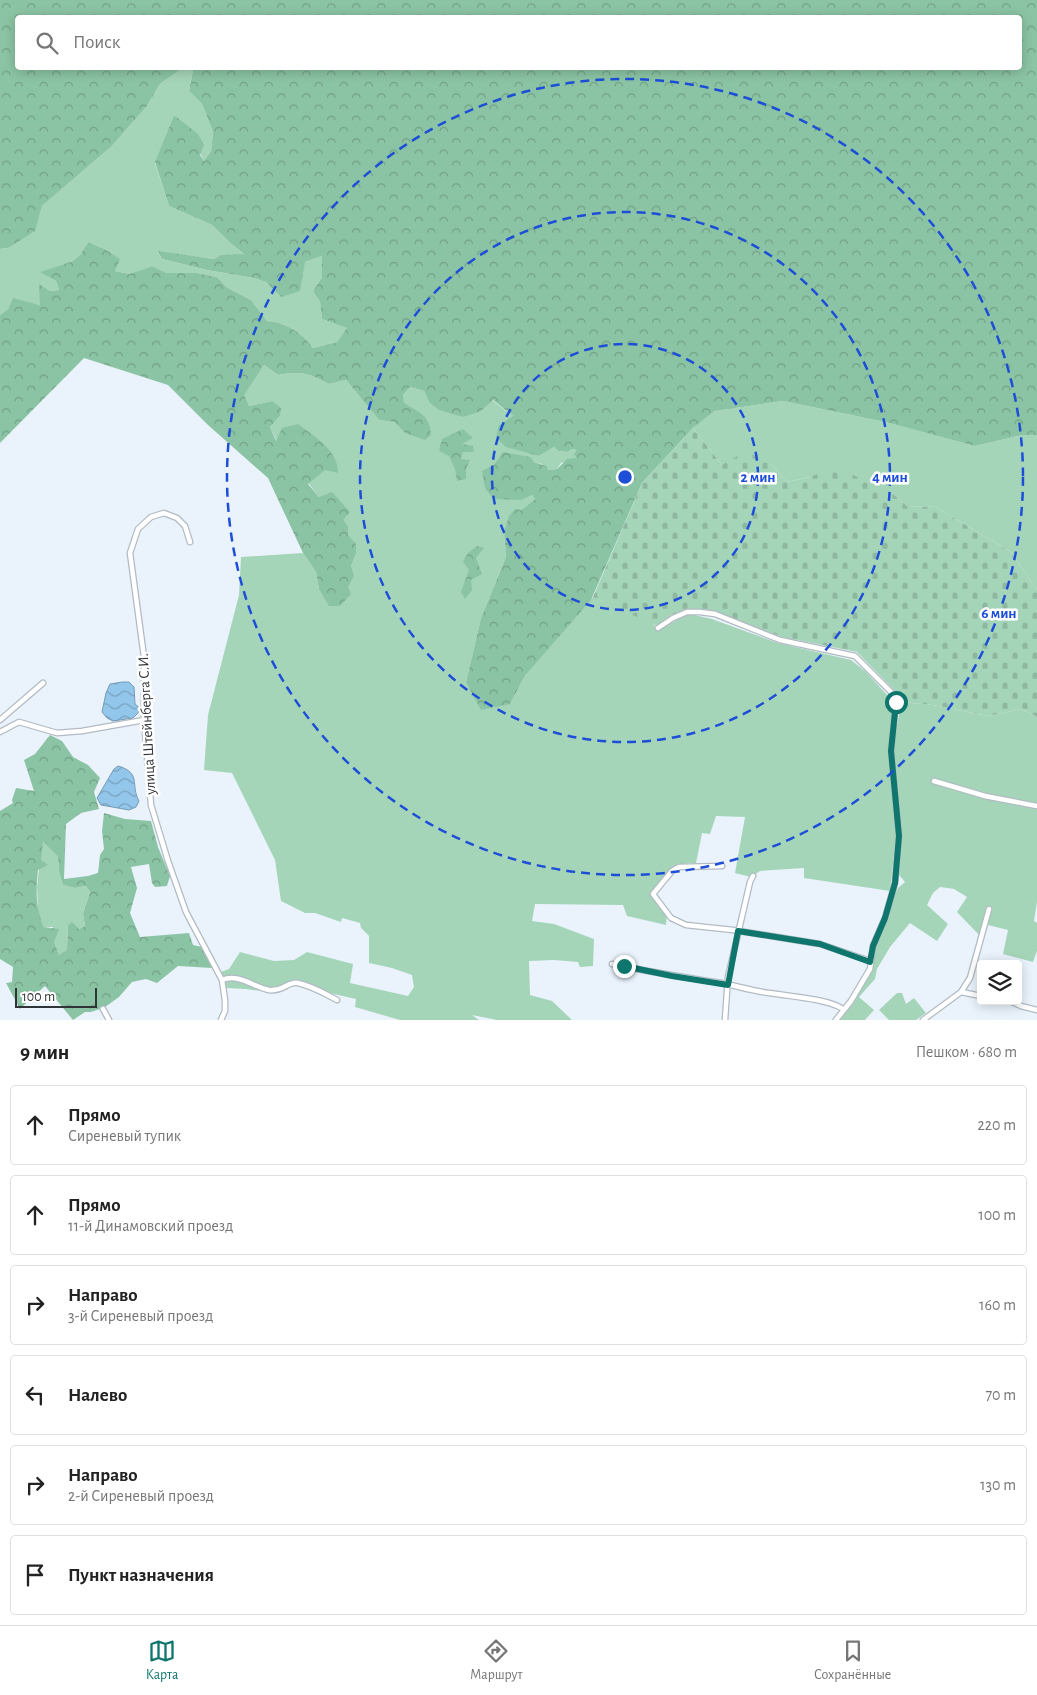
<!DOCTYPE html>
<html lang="ru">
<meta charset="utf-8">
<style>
body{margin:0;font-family:"Alegreya Sans",sans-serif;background:#f6f6f6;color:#222}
.controls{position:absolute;right:15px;bottom:15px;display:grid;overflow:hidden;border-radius:5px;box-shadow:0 2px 12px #0003}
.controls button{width:45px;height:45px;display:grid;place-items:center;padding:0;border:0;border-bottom:1px solid #e0e0e0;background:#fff;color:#222;font:25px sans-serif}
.scale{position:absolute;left:15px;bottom:12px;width:82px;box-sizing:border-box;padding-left:5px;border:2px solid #313437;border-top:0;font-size:14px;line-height:18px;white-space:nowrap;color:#313437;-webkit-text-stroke:4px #fff;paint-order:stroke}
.stop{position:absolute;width:15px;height:15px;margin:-11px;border:4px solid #0f766e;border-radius:50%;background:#fff}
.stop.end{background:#0f766e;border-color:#fff;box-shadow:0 1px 5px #0008}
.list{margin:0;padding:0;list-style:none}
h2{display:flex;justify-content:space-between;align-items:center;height:65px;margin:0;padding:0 20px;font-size:21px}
h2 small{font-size:16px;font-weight:400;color:#767676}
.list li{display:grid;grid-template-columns:32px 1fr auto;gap:15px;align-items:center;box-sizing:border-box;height:80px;margin:0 10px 10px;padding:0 10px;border:1px solid #e0e0e0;border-radius:5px}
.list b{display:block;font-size:19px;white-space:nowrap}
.list p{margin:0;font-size:16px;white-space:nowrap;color:#767676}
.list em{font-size:16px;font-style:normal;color:#767676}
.icon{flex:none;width:28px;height:28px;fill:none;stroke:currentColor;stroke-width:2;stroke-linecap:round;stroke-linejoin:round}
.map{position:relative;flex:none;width:1037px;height:1020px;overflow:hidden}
.search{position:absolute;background:#fff;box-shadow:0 2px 12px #0003;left:15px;right:15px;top:15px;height:55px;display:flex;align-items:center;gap:12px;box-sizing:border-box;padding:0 18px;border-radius:5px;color:#767676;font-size:19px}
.sheet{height:605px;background:#fff}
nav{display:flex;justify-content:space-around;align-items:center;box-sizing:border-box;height:70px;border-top:1px solid #e0e0e0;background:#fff;font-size:14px;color:#767676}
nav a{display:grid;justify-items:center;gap:2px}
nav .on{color:#0f766e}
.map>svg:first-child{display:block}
.green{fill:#a5d5b9}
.forest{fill:url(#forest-crowns);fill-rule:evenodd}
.cemetery{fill:url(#cemetery-stones)}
.water{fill:url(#water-waves);stroke:#769ab5}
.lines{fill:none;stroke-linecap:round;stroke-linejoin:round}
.minor-casing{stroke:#b2bbc3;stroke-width:7}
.minor{stroke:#fff;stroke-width:4.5}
.route{stroke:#0f766e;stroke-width:6}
.ring{fill:none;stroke:#1d4ed8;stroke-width:2.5;stroke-dasharray:9 6}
.labels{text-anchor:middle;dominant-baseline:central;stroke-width:5;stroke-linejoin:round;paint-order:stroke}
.street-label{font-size:15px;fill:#313437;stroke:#fff}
.centre{fill:#1d4ed8;stroke:#fff;stroke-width:2.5}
.ring-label{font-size:15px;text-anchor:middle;font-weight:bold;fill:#1d4ed8;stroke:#fff;stroke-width:5;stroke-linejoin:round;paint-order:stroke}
</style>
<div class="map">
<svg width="1037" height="1020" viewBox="0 0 1037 1020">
<defs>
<pattern id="forest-crowns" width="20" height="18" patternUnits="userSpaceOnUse" patternTransform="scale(1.25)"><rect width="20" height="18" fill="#8bc4a4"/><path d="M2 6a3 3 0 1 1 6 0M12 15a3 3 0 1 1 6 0" fill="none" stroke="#72a086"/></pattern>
<pattern id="cemetery-stones" width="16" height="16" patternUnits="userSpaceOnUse" patternTransform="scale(1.25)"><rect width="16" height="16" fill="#a5d5b9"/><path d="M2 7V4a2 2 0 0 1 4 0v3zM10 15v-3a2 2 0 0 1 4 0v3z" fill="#8eb7a0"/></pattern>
<pattern id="water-waves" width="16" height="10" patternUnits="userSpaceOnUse" patternTransform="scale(1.25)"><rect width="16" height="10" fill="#93c6eb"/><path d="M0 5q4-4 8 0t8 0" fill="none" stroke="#79a2bf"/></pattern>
</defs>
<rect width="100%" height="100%" fill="#eaf3fc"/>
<path class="green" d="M183 68 193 70 189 91 202 104 213 132 211 151 204 161 186 126 174 115 155 163 169 206 212 225 229 242 245 255H220L214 259 158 252 162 259 207 270 254 278 266 282 281 297 305 262 322 256V277L313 291 320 302 322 319 348 328 337 342 313 348C303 333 285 322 267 321L251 300 228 288 217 277 197 273H167L152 266 129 274 115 271 119 259 105 249 88 242 80 255 73 261 41 272 56 281 59 290 50 291 40 285V305L13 299 8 309 0 315V249L8 248 39 216 42 206 112 146 147 106 160 84Z
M264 365 278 375C303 371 307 373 329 384L346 380 379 420 394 422 405 433 403 395 410 387 424 391 429 402 481 411 492 400 513 416 534 454 539 456 554 447 558 451 568 452 572 449 577 450V459L561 463 557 469 548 470 542 464 534 462 493 499 532 495 535 499 521 510 504 532 506 557 481 618 466 682 510 704 525 676 593 597 649 621 660 630 675 621 690 614 712 619 778 643 851 660 865 671 890 698 893 708 888 752 896 837 890 891 804 878V868L760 871 751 877 735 873 745 817 716 816 710 834 702 833 696 863C674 862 668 873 655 888L656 895 667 912 666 925 627 916 623 905 535 904 532 921 554 924 594 939 593 966 580 967 578 962 554 960 529 961 530 995 552 1001 572 1020H497L472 1015 479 1020H400L355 1007 356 999 294 985 275 993 246 989 226 988 221 972 229 969 240 952 274 961 294 960 307 952 353 964 350 983 408 996 414 987 412 975 392 968 369 963V936L361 928 360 923 342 918 341 922 315 913H305L281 901 275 860 232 773 204 770 208 715 239 595 241 557 303 553 316 572 319 589 348 587 351 566 356 554 348 535 277 442 270 427 280 416 272 401 249 406 243 395Z
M783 401 885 422 975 446 1022 435H1037V590L1011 552 936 507 907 506 892 493 810 477 787 482 771 464 722 465 693 428 715 411Z
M901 702 933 705 988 716 1021 709 1037 717V902L1034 921 1037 923V951L1033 962 1003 954 1008 930 988 925 984 937 980 936 957 912 967 897 954 889 940 887 933 893 927 905 948 924 937 941 910 923 890 947 877 969 875 979 859 997 874 1010 865 1020H839L871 973 875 947 893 898 898 888 905 882 899 875 893 751Z
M42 841 58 857 59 872 63 885 75 888 86 886 90 892 83 914 85 926 79 929 68 925 67 951 59 956 54 942 53 927H44L38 912 37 887Z
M897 993H902L906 1004 914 998 926 1013 916 1020H889L879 1010Z"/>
<path class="forest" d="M0 0H1037V435H1022L975 446 885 422 783 401 715 411 693 428 642 483 591 600 525 676 510 704 481 710 466 682 481 618 506 557 504 532 509 516 515 509 521 510 535 499 532 495 521 500 493 499 485 488 482 471 494 465 503 452 530 457 534 462 546 466 548 470 557 469 567 459 577 458 574 454 577 450 572 449 568 452 558 451 554 447 539 456 506 447 496 437 499 425 513 416 493 400 481 411 463 417 439 410 429 402 424 391 410 387 403 395 404 403C419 412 430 415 431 435L425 440 405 433 394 422 379 420 346 380 329 384C307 373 303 371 278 375L264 365 244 395 249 406 272 401 281 408 280 416 270 427 276 441 282 428 298 424C314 436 339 451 338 473L325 470 308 484 319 497 332 492 350 512 343 520 348 526V535L356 544V554L351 566 354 576 348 587 351 594 340 606H329L319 589 316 572 303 553 268 478 208 425 168 385 84 358 0 443V315L8 309 13 298 40 305 39 284 50 291 59 290 56 281 40 272 73 261 80 255 88 242 105 249 120 259 115 271 129 274 152 266 167 273H197L217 277 228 288 251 300 267 321C285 322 303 333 313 348L337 342 347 328 322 319 320 302 313 291 322 277V256L305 262 300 291 281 297 266 282 254 278 207 270 162 259 158 251 214 259 220 255 244 254 229 242 212 225 169 206 155 162 174 115 198 134 204 145 200 155 204 161 211 151 213 132 202 104 189 91 193 70 188 68H1020V18H18V68H183L160 84 147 106 112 146 42 206 35 231 8 248 0 249Z
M463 429 473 438 462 444 473 446 474 452H463L461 459 470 460 466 469V479L457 481 455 469 449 456 439 451 442 439Z
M477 546 484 548 476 558 482 574 471 580 472 590 465 599 461 592 469 570 463 562 468 553Z
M50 735 62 741 73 757 88 765 100 778 94 792 99 809 81 813 66 824 64 879 88 876 98 873 100 855 104 849 102 831 104 813 125 819 151 821 158 847 170 876 167 886 155 887 152 883 149 864 131 867 137 888 130 913 140 937 189 933 193 945 202 947 212 968 178 966 157 983 146 979 132 982 119 997 105 1007 91 1012H85L73 1020 45 986 20 1009 6 983 12 982 13 967 0 959V811L13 803 12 800 16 788 34 791 24 760 35 754ZM43 842 58 857 59 872 63 885 75 888 86 886 90 892 83 914 85 926 79 929 72 922 68 925 67 950 59 955 54 942 59 929 44 927C35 906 36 892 38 870L48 865 41 860Z"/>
<path class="cemetery" d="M693 428 722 465 746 451 771 464 787 482 810 477 836 467 892 493 907 506 936 507 1011 552 1037 590V717L1021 709 988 716 933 705 901 702 897 693 857 652 782 637 716 613 701 610H686L671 615 657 626 593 597 642 483Z"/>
<path class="water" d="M122 682H129L134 687 135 704 140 708 138 713 133 718 113 721 107 718 102 712 106 693 110 684Z
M118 766C142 773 130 785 139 801L136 807 129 810 101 805 97 798 114 769Z"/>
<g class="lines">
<defs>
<path id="minor" d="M190 542 185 526 177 518 164 513 151 517 138 529 130 553 144 657V720L151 805 168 861 186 912 222 980 225 1000V1011L221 1020
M658 628 673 618 687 612H700L715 614 780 640 855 656 894 695 896 702 891 751 899 836 895 883 885 918 873 946 870 969 851 1001 836 1020
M0 720 43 683
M0 732 19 722 57 733 82 731 144 720
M934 781 985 796 1037 806
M722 866 679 867 672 871 653 894 671 918 686 925 733 930 820 944 870 961
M612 964C648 972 684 977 721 983 737 986 753 991 769 993 788 996 829 999 843 1009
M222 980C239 973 253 987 269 990 283 992 288 981 298 983 312 986 324 993 337 1000
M961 992 981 996
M1010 1001 1021 1006 1037 1010
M103 1009 109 1020
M725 1020 728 977 750 882 753 876
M923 1020 961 992 970 978 989 909"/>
</defs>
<use href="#minor" class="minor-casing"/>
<use href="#minor" class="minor"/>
</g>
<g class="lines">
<path class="route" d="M624 966 672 976 728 985 738 931 820 944 870 962 873 946 885 918 895 883 899 836 891 751 896 702"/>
</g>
<g class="ring">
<circle cx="625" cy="477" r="133"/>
<circle cx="625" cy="477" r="265"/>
<circle cx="625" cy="477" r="398"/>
</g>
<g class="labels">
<g class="street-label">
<text transform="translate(147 724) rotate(-93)">улица Штейнберга С.И.</text>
</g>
</g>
<circle cx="625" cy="477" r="8" class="centre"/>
<g class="ring-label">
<text x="758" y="482">2 мин</text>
<text x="890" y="482">4 мин</text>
<text x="999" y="618">6 мин</text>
</g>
</svg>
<div class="controls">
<button><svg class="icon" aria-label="layers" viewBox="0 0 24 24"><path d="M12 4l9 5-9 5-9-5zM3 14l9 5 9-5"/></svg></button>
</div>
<div class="scale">100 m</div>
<div class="stop" style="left:896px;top:702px"></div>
<div class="stop end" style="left:624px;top:966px"></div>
<div class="search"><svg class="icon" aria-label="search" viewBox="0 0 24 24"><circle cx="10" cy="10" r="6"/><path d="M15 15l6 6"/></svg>Поиск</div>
</div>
<section class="sheet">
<h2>9 мин<small>Пешком · 680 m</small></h2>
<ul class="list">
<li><svg class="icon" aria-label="ahead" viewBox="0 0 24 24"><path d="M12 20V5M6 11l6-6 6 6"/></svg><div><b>Прямо</b><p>Сиреневый тупик</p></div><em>220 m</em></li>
<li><svg class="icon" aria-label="ahead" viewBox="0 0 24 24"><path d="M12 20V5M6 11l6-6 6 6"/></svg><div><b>Прямо</b><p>11-й Динамовский проезд</p></div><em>100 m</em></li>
<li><svg class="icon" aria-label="right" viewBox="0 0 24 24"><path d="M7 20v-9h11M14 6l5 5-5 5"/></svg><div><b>Направо</b><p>3-й Сиреневый проезд</p></div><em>160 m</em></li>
<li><svg class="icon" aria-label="left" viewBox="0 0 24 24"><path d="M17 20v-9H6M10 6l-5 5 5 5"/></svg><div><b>Налево</b></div><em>70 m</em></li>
<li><svg class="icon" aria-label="right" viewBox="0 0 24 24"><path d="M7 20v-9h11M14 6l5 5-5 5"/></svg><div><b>Направо</b><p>2-й Сиреневый проезд</p></div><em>130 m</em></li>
<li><svg class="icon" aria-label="arrive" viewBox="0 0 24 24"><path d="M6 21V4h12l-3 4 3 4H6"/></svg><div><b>Пункт назначения</b></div></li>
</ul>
</section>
<nav>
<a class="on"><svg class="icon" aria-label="map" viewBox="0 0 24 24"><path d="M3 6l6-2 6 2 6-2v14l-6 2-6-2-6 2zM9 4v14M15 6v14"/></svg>Карта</a>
<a><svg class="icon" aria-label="directions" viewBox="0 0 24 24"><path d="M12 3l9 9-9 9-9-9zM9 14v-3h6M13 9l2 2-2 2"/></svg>Маршрут</a>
<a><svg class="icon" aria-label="saved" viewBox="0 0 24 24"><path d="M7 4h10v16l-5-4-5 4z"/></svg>Сохранённые</a>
</nav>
